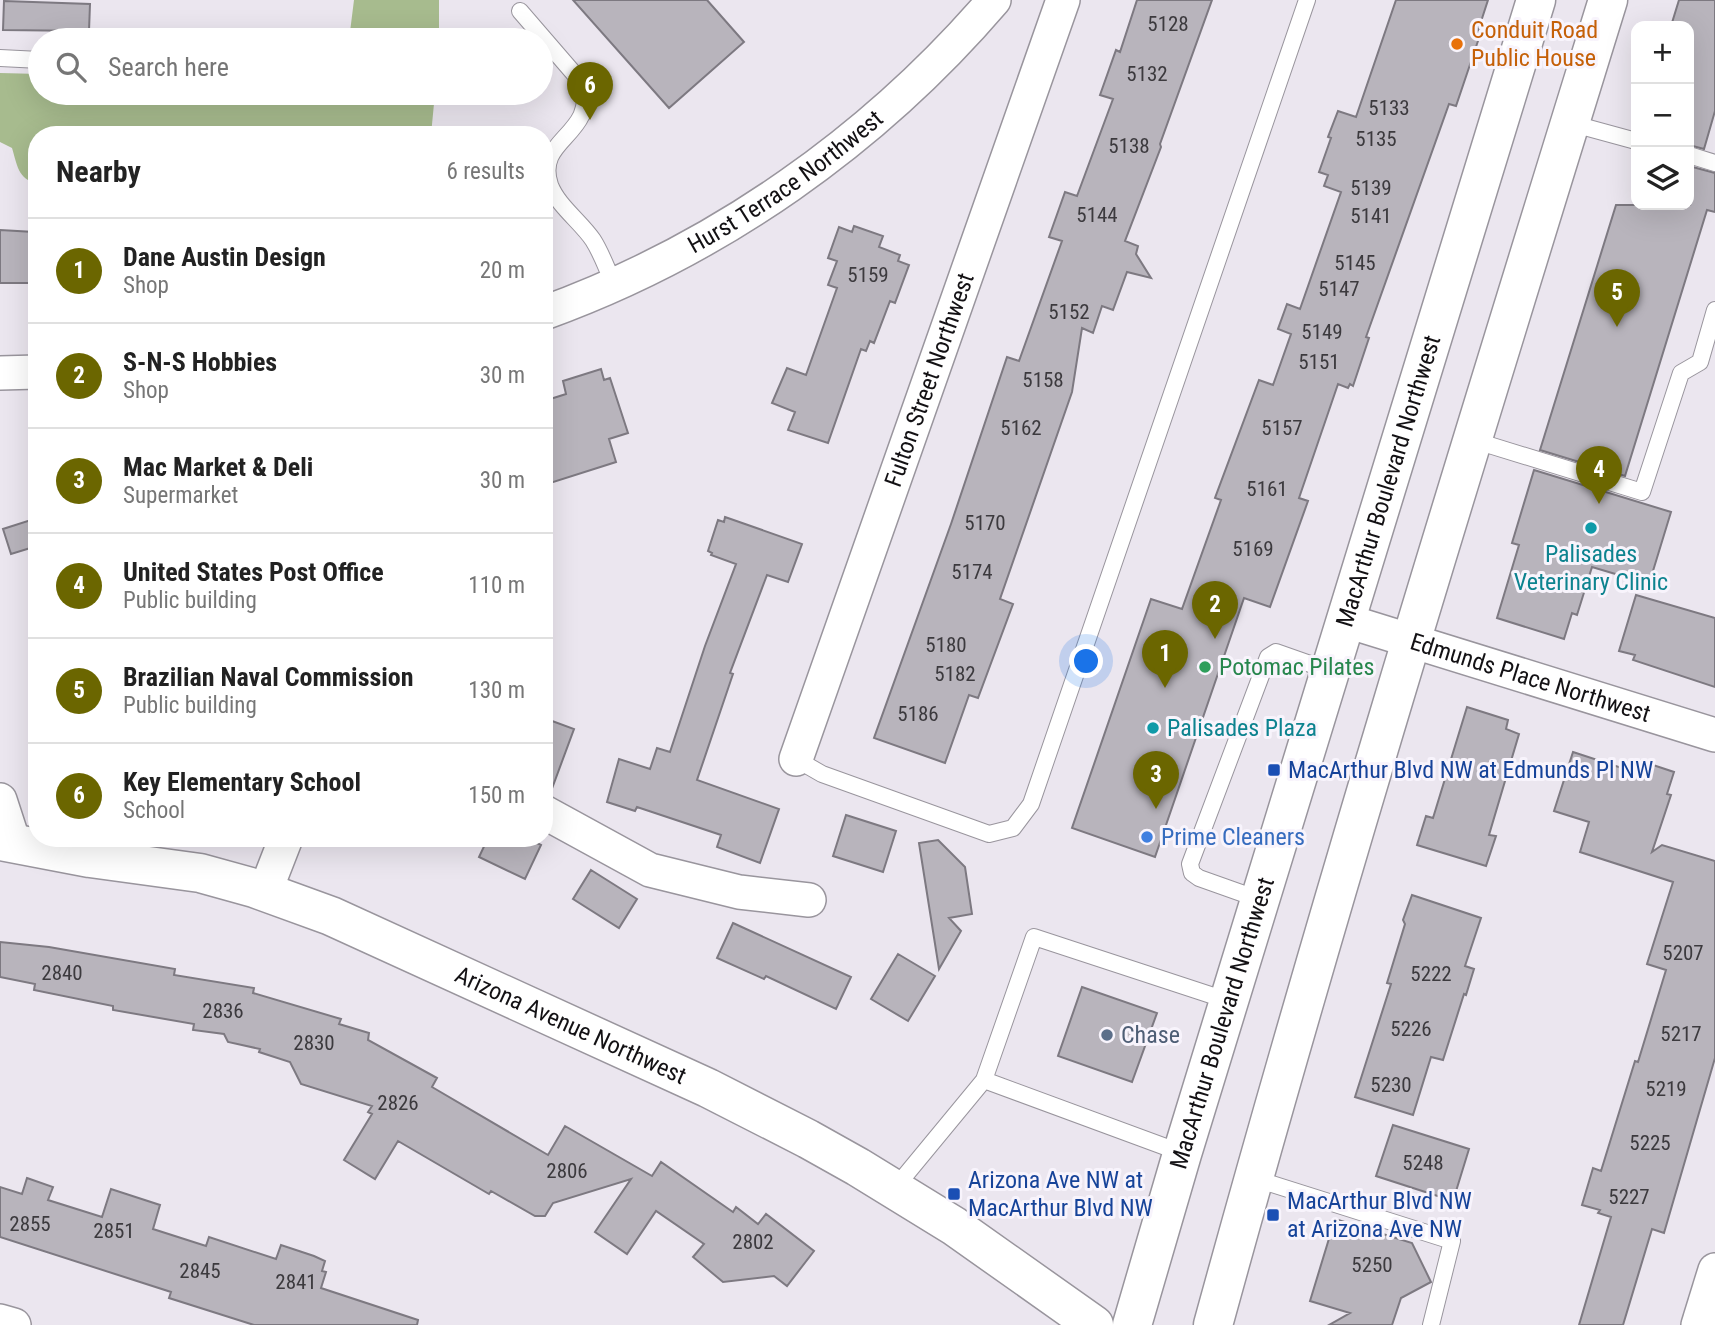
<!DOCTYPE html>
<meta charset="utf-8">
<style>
body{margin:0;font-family:"Roboto Condensed",sans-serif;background:#f6f6f6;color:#222}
.controls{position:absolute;right:21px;top:21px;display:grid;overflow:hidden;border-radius:14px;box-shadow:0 7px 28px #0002}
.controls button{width:63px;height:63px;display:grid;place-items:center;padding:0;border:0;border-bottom:2px solid #e0e0e0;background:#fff;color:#222;font:35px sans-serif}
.you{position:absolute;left:1087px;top:662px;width:24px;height:24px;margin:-18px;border:5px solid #fff;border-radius:50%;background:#1a73e8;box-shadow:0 0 0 10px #1a73e833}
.badge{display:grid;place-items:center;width:46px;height:46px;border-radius:50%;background:#6b6600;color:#fff;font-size:23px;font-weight:700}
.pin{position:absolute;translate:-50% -58px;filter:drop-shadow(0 2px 4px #0008)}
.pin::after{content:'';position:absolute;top:37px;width:24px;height:21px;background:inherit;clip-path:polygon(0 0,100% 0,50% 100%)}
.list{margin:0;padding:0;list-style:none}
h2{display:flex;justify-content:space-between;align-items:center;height:91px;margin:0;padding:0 28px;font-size:30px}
h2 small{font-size:23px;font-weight:400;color:#767676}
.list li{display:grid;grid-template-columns:46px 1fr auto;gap:21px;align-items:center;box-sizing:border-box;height:105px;padding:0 28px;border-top:2px solid #e0e0e0}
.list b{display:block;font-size:26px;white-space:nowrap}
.list p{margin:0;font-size:23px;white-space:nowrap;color:#767676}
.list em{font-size:23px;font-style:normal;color:#767676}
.icon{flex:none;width:38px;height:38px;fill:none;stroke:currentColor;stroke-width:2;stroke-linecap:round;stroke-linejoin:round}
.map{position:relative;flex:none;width:1715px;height:1325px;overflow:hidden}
.search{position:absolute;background:#fff;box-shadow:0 7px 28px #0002;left:28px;top:28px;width:525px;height:77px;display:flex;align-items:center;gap:18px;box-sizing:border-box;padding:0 24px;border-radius:38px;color:#767676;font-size:26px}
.panel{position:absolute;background:#fff;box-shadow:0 7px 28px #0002;left:28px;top:126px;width:525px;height:721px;border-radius:28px}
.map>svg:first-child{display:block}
.forest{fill:#a7bb8e}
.building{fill:#b8b4bc;stroke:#7d7981;stroke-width:2}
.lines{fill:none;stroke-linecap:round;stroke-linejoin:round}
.lane-casing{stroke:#99959d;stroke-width:18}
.street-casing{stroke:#99959d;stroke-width:36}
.secondary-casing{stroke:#99959d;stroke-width:41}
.primary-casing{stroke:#99959d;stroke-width:41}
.lane{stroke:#fff;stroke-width:16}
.street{stroke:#fff;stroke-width:33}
.secondary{stroke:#fff;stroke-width:38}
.primary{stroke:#fff;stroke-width:38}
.food-dot{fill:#e8710a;stroke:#f8f4fc;stroke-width:2.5}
.culture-dot{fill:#0f9aa8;stroke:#f8f4fc;stroke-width:2.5}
.leisure-dot{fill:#2e9e5b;stroke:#f8f4fc;stroke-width:2.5}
.transit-dot{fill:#1a4fb4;stroke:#f8f4fc;stroke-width:2.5}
.shop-dot{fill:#3f7fe0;stroke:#f8f4fc;stroke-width:2.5}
.service-dot{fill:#5c6f8a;stroke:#f8f4fc;stroke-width:2.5}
.labels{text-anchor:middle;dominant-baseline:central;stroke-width:6;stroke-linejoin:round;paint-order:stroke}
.number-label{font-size:21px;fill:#3c3a3e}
.food-label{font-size:24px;fill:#c56008;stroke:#f8f4fc;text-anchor:start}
.street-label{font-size:24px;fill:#131114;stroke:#f8f4fc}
.culture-label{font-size:24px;fill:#0d838f;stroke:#f8f4fc}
.leisure-label{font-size:24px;fill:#27864d;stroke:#f8f4fc;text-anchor:start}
.transit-label{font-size:24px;fill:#164399;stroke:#f8f4fc;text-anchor:start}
.shop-label{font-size:24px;fill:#366cbe;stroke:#f8f4fc;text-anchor:start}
.service-label{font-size:24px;fill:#4e5e75;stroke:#f8f4fc;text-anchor:start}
</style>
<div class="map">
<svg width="1715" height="1325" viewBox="0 0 1715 1325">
<rect width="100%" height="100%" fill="#ebe6ef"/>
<path class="forest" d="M354 0H439V40H349Z
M0 73 40 74V93H435L431 135H306V126L270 128V135L188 133 169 135H37V183C18 180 17 164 12 148L0 142Z"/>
<path class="building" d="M573 0H707L744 42 669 108Z
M1137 0H1212L1160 144 1161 147 1125 241 1138 246 1136 254 1151 278 1127 272 1113 310 1102 306 1093 333 1082 328 1072 392 1000 599 1013 604 978 698 969 695 945 763 874 738 951 524 1007 357 1019 361 1062 241 1049 237 1065 192 1077 196 1113 99 1100 95 1116 50 1120 52Z
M1396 0H1488L1476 37 1479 38 1456 106 1449 104 1366 337 1369 338 1353 386 1350 384 1348 388 1338 384 1299 498 1308 501 1270 607 1244 598 1155 857 1072 828 1151 599 1182 609 1221 500 1215 498 1259 380 1273 385 1291 334 1278 329 1287 304 1300 309 1341 192 1324 186 1328 175 1319 172 1331 138 1328 137 1338 111 1356 117Z
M1679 0H1715V111L1704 149 1689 145V26H1671Z
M4 1 90 4 89 31 3 30Z
M1689 166 1715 173V212L1707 210 1625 476 1540 450 1616 205H1691L1689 204Z
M854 226 883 236 879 247 900 255 898 261 909 265 895 303 890 301 874 343 870 341 866 351 861 349 828 443 788 430 795 412 772 403 787 368 806 375 837 288 828 285 837 261 828 258 839 227 852 232Z
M0 230 34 232 32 283H0Z
M601 369 604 380 610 378 628 433 609 439 616 462 544 485V401L566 394 563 381Z
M1534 470 1671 512 1649 584 1592 567 1577 615 1572 613 1564 639 1497 618 1519 545 1512 543Z
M725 517 802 544 788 582 767 575 730 673 733 674 697 780 779 809 760 863 717 847 721 835 637 807 635 811 607 802 619 759 650 769 657 748 670 752 705 646 736 564 711 555 712 553 708 551 718 520 724 522Z
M37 518V546L11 554 3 529Z
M1636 595 1715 618V687L1633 660 1635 655 1619 651Z
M1467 707 1508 720 1506 729 1519 734 1489 835 1496 836 1486 866 1417 845 1426 816 1433 818Z
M544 718 574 729 550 794 544 793Z
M1573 752 1634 772 1638 760 1674 772 1667 794 1671 795 1652 852 1662 845 1715 861V1058L1664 1233 1652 1229 1623 1325H1579L1611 1217 1598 1213 1600 1210 1582 1205 1593 1168 1601 1171 1635 1061 1638 1062 1666 970 1647 964 1673 882 1580 852 1589 822 1554 811Z
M846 815 896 831 883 872 833 856Z
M488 838H527L541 845 525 879 479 857Z
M938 840 965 867 972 914 949 918 961 931 939 969 919 843Z
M591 870 637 899 619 928 573 899Z
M1412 895 1481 918 1465 966 1474 969 1466 995 1464 994 1443 1060 1431 1057 1413 1115 1355 1097 1391 984 1387 983 1405 924 1403 920Z
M733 923 851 977 836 1009 766 976 764 979 717 958Z
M0 942 49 947 175 969 174 975 254 988 253 993 341 1019 339 1024 369 1033 368 1040 437 1078 432 1087 548 1155 565 1126 652 1176 661 1162 730 1210 733 1212 736 1207 758 1224 766 1214 814 1251 787 1286 774 1276 723 1282 693 1257 704 1244 656 1211 627 1254 595 1232 631 1179 553 1203 545 1216H535L491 1191 489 1194 398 1141 375 1179 344 1160 372 1114 368 1112 372 1106 301 1084 290 1062 259 1052 260 1049 228 1042 224 1034 193 1030 194 1024 113 1010V1006L34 990 35 984 0 977Z
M898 954 935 976 908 1021 871 999Z
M1082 987 1157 1013 1132 1082 1058 1056Z
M1393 1125 1469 1149 1453 1201 1376 1176Z
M27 1178 53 1187 48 1200 102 1217 111 1189 160 1205 153 1229 206 1246 209 1237 276 1259 281 1245 314 1256 325 1261 322 1271 326 1272 321 1288 418 1320 417 1325H254L169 1298 171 1292 0 1237V1187L22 1194Z
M1335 1219 1412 1243 1431 1282 1401 1298 1392 1325H1329L1350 1313 1310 1301Z"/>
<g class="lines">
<defs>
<path id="lane" d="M520 11 583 84C597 136 534 138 550 185 558 206 581 222 593 240 602 254 607 270 614 284
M0 58 40 60
M1570 123 1636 141
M1689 155 1715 163
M1473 440 1642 492 1681 373 1700 362 1715 310
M796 759 822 774 989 834 1013 828 1031 804 1307 0
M1261 900 1199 878 1192 873 1190 864 1268 657 1276 652 1330 671
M984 1080 1182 1153
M1253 1178 1452 1241 1431 1325
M894 1189 984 1080 1034 937 1229 1001"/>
<g id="street">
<path id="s1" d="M544 313C718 250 874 140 994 0"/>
<path d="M0 373 37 372"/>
<path id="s2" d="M1347 621 1715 735"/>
<path id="s3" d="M796 759 1063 0"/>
<path d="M0 800 14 843"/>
<path d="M544 812 650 870 739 892 809 900"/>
<path d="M265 892 286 838"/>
<path d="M0 1321 14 1325"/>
<path d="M1698 1325 1715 1270"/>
</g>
<g id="secondary">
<path id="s4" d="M1132 1325 1182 1154 1536 0"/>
<path d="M1213 1325C1335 880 1472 440 1608 0"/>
</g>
<g id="primary">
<path id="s5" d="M0 841 90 858 200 873 254 888 331 916 708 1088 808 1139 858 1167 954 1226 1094 1325"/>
</g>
</defs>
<use href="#lane" class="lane-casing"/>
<use href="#street" class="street-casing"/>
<use href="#secondary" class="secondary-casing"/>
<use href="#primary" class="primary-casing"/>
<use href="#lane" class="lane"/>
<use href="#street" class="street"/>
<use href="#secondary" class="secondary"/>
<use href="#primary" class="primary"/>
</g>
<circle class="food-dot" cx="1457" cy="44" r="7"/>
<g class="culture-dot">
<circle cx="1591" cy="528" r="7"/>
<circle cx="1153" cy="728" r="7"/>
</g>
<circle class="leisure-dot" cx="1205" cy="667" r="7"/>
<g class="transit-dot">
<rect x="1267" y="763" width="14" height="14" rx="3.5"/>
<rect x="947" y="1187" width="14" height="14" rx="3.5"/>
<rect x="1266" y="1208" width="14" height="14" rx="3.5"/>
</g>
<circle class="shop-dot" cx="1147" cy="837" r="7"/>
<circle class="service-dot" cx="1107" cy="1035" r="7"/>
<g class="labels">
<g class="number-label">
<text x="1168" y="24">5128</text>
<text x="1147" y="74">5132</text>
<text x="1389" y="108">5133</text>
<text x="1376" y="139">5135</text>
<text x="1129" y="146">5138</text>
<text x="1371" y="188">5139</text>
<text x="1097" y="215">5144</text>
<text x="1371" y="216">5141</text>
<text x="1355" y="263">5145</text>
<text x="868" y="275">5159</text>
<text x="1339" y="289">5147</text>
<text x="1069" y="312">5152</text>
<text x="1322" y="332">5149</text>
<text x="1319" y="362">5151</text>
<text x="1043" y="380">5158</text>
<text x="1021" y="428">5162</text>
<text x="1282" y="428">5157</text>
<text x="1267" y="489">5161</text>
<text x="985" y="523">5170</text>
<text x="1253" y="549">5169</text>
<text x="972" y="572">5174</text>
<text x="946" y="645">5180</text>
<text x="955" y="674">5182</text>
<text x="918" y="714">5186</text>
<text x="1683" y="953">5207</text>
<text x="62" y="973">2840</text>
<text x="1431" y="974">5222</text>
<text x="223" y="1011">2836</text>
<text x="1411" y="1029">5226</text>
<text x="1681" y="1034">5217</text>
<text x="314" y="1043">2830</text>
<text x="1391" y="1085">5230</text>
<text x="1666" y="1089">5219</text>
<text x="398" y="1103">2826</text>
<text x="1650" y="1143">5225</text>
<text x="1423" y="1163">5248</text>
<text x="567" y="1171">2806</text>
<text x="1629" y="1197">5227</text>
<text x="30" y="1224">2855</text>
<text x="114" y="1231">2851</text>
<text x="753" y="1242">2802</text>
<text x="1372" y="1265">5250</text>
<text x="200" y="1271">2845</text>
<text x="296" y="1282">2841</text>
</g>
<g class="food-label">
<text x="1471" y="30">Conduit Road<tspan x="1471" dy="28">Public House</tspan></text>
</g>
<g class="street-label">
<text stroke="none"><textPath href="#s1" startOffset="276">Hurst Terrace Northwest</textPath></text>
<text stroke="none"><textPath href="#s3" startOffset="402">Fulton Street Northwest</textPath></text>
<text stroke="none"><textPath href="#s4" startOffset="882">MacArthur Boulevard Northwest</textPath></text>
<text stroke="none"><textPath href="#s2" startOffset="192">Edmunds Place Northwest</textPath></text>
<text stroke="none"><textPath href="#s4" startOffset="315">MacArthur Boulevard Northwest</textPath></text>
<text stroke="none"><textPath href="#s5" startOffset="604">Arizona Avenue Northwest</textPath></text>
</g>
<g class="culture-label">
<text x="1591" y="554">Palisades<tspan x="1591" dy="28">Veterinary Clinic</tspan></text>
<text x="1167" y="728" text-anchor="start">Palisades Plaza</text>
</g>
<g class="leisure-label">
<text x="1219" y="667">Potomac Pilates</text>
</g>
<g class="transit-label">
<text x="1288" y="770">MacArthur Blvd NW at Edmunds Pl NW</text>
<text x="968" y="1180">Arizona Ave NW at<tspan x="968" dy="28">MacArthur Blvd NW</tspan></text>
<text x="1287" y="1201">MacArthur Blvd NW<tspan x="1287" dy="28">at Arizona Ave NW</tspan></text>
</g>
<g class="shop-label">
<text x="1161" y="837">Prime Cleaners</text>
</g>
<g class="service-label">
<text x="1121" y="1035">Chase</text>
</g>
</g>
</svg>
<div class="controls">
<button>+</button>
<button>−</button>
<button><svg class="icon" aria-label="layers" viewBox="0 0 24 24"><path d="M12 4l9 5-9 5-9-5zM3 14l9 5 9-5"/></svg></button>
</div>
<div class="you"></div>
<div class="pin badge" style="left:1165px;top:688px">1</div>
<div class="pin badge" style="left:1215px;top:639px">2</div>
<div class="pin badge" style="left:1156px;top:809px">3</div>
<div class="pin badge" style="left:1599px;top:504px">4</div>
<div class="pin badge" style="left:1617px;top:327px">5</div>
<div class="pin badge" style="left:590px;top:120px">6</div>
<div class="search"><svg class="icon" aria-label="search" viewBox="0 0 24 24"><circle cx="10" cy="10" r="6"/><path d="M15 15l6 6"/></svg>Search here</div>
<section class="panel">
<h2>Nearby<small>6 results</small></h2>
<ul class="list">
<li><span class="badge">1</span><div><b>Dane Austin Design</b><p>Shop</p></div><em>20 m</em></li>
<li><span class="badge">2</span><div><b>S-N-S Hobbies</b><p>Shop</p></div><em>30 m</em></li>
<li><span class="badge">3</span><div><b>Mac Market &amp; Deli</b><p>Supermarket</p></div><em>30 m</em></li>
<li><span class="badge">4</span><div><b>United States Post Office</b><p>Public building</p></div><em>110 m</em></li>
<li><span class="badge">5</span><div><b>Brazilian Naval Commission</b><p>Public building</p></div><em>130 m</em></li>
<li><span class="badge">6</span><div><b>Key Elementary School</b><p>School</p></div><em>150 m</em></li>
</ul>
</section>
</div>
